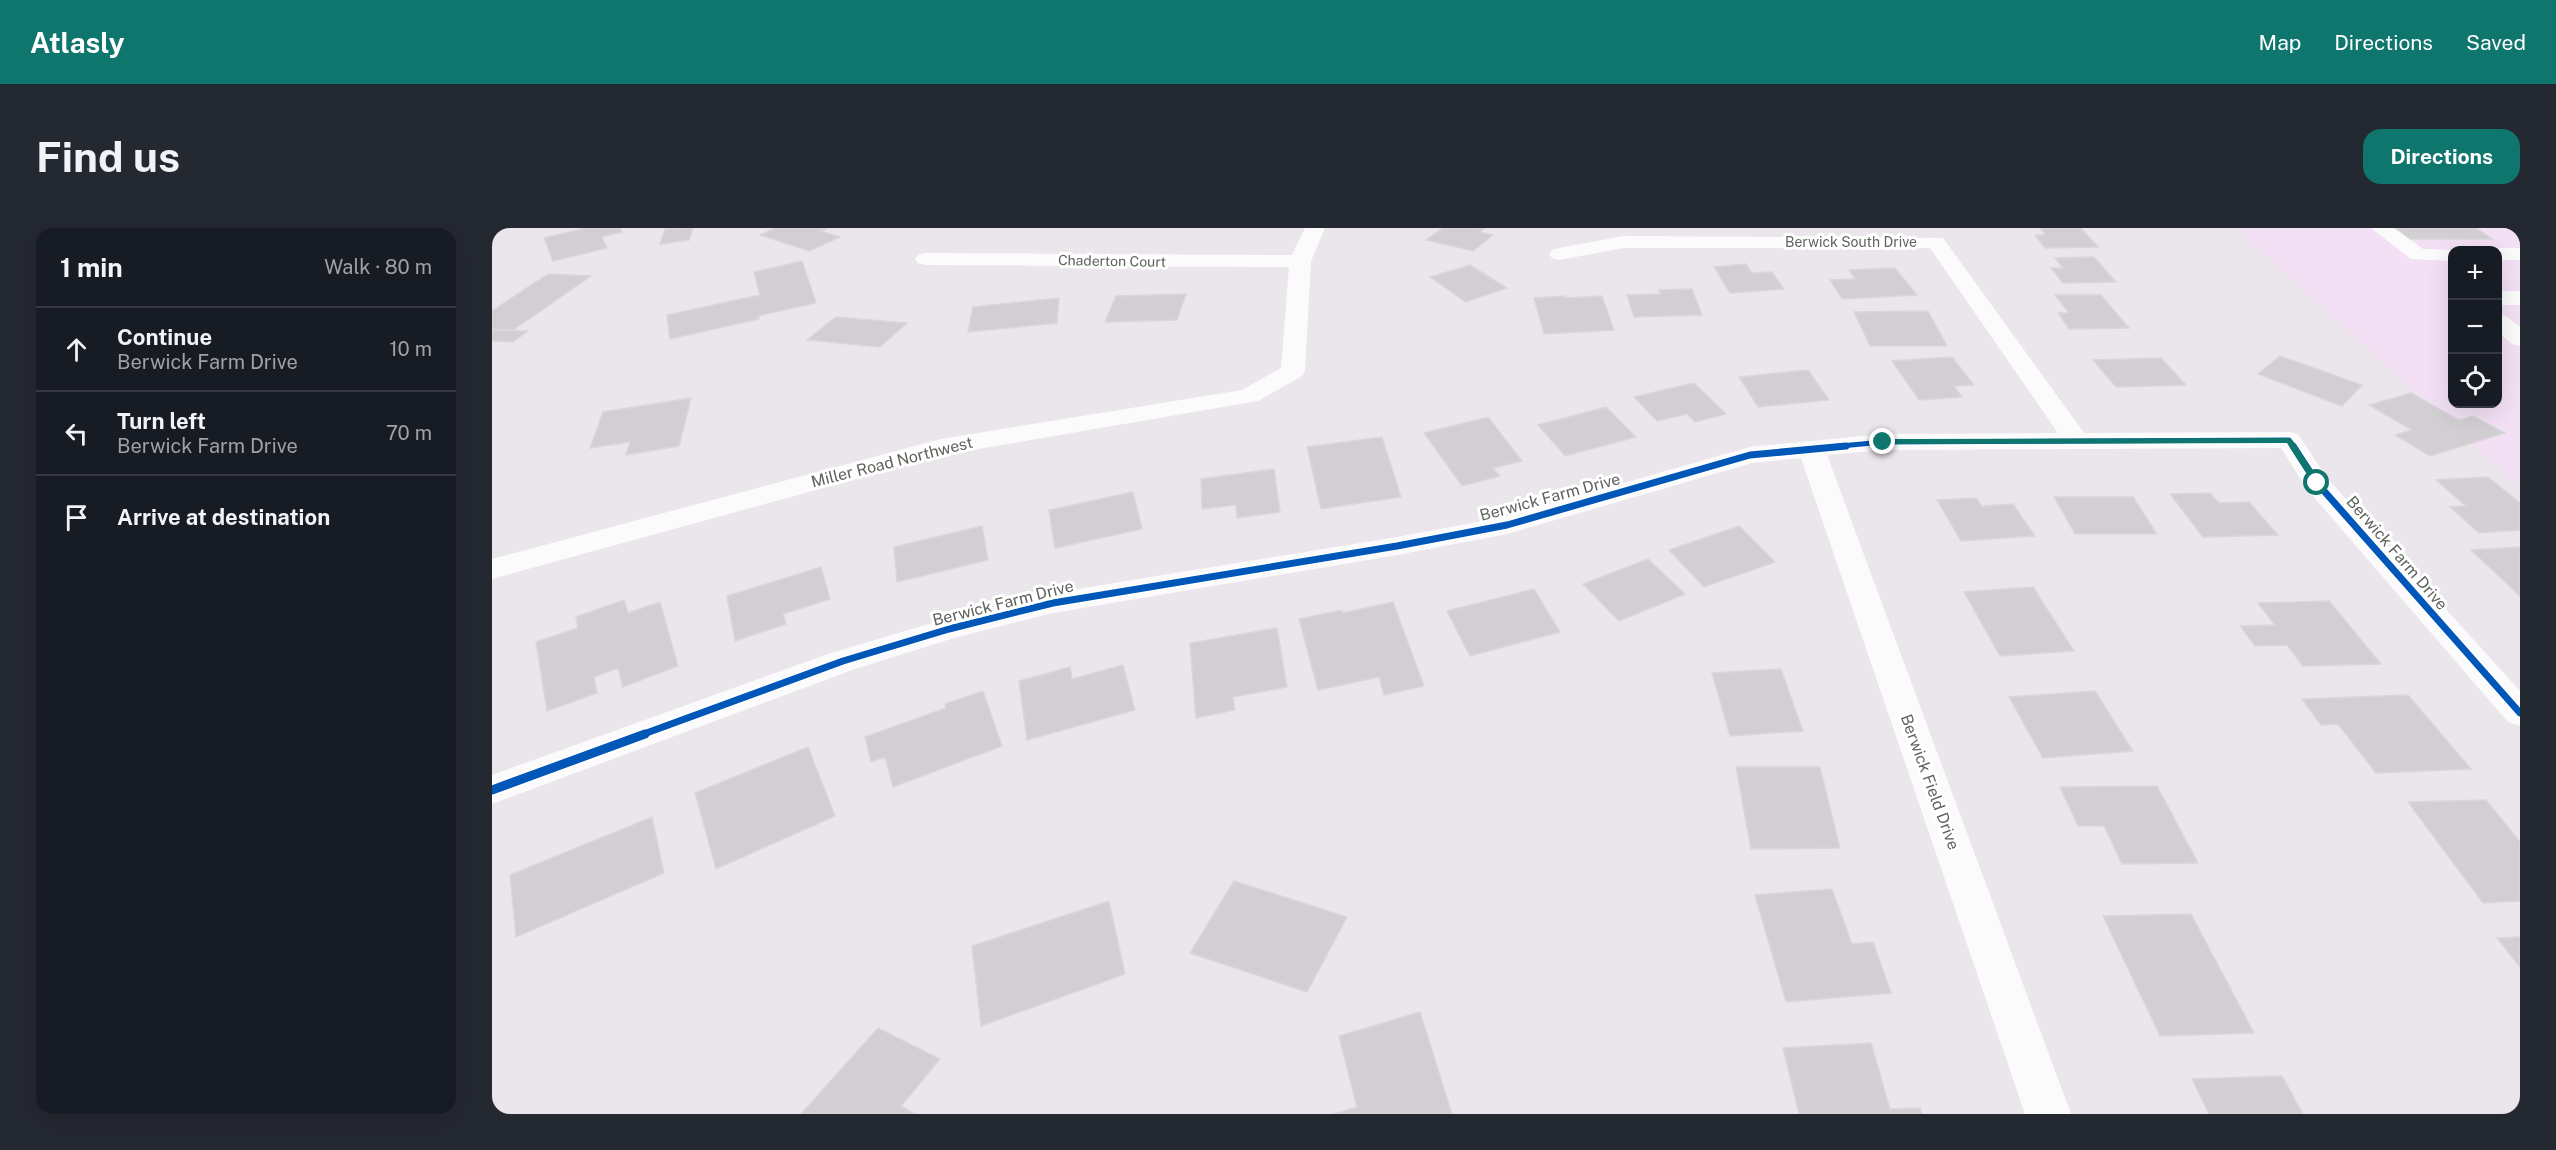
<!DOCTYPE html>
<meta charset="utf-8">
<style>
body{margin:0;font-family:"Public Sans",sans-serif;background:#242831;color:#f1f3f6}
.controls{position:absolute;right:18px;top:18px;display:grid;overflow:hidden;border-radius:12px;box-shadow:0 6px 24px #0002}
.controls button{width:54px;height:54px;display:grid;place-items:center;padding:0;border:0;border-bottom:2px solid #363941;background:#171b24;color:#f1f3f6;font:30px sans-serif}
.stop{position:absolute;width:18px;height:18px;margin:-14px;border:4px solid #0f766e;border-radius:50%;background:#fff}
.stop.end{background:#0f766e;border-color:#fff;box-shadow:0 2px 6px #0008}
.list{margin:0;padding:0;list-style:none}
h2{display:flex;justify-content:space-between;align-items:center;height:78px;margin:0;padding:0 24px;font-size:26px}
h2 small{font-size:20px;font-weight:400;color:#9ea1a6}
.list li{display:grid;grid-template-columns:39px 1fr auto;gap:18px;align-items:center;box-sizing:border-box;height:84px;padding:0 24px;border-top:2px solid #363941}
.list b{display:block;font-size:22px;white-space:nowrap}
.list p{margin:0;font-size:20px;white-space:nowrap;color:#9ea1a6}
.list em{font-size:20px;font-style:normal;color:#9ea1a6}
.icon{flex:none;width:33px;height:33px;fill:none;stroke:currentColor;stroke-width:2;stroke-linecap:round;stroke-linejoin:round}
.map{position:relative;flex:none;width:2028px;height:886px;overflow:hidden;border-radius:18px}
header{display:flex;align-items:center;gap:36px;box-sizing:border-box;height:84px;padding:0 30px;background:#0f766e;color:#fff}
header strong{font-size:28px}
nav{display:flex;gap:33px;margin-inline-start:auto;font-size:21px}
.intro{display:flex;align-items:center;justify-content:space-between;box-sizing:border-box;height:144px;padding:0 36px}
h1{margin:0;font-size:42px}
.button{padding:15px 27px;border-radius:18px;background:#0f766e;color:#fff;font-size:21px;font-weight:700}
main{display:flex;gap:36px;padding:0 36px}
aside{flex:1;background:#171b24;border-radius:18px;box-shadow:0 6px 24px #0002}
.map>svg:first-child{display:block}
.commercial{fill:#f3e0f5;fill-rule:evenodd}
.building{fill:#d2cfd2;stroke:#dad6db;stroke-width:1.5}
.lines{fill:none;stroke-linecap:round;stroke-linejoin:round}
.minor{fill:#fcfbfc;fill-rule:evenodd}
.cycleway-far2-casing{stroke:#fff;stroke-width:8}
.cycleway-far1-casing{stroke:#fff;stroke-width:10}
.cycleway-casing{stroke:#fff;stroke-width:13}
.cycleway-far2{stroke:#0057b8;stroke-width:5}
.cycleway-far1{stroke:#0057b8;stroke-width:7}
.cycleway{stroke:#0057b8;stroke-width:9}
.route{fill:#0f766e}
.labels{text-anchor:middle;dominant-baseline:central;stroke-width:6;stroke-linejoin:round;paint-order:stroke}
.far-street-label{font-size:14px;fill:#5e645c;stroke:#fff}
.street-label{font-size:16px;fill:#5e645c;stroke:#fff}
</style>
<header>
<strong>Atlasly</strong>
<nav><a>Map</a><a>Directions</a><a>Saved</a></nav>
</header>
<div class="intro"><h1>Find us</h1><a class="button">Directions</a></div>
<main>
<aside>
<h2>1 min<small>Walk · 80 m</small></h2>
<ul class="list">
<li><svg class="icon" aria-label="ahead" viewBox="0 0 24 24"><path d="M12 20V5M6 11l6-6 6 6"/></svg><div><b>Continue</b><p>Berwick Farm Drive</p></div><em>10 m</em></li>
<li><svg class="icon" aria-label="left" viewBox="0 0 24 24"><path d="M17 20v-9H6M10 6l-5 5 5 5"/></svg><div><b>Turn left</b><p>Berwick Farm Drive</p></div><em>70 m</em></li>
<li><svg class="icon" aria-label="arrive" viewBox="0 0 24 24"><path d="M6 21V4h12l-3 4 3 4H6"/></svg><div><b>Arrive at destination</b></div></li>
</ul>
</aside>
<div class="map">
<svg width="2028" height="886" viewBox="0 0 2028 886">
<rect width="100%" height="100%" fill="#ebe6ec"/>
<path class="commercial" d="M1743 0H2028V259ZM1960 22H2006V176H1960Z"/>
<path class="building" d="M94 0H128L130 4 110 9 115 20 61 33 52 10Z
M201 0 197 12 168 16 173 1Z
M283 0H335L329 3 348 9 317 23 268 7Z
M951 0H993L988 4 1001 7 981 23 934 12Z
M1548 0H1589L1606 19 1553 20 1543 7H1553Z
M1903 0H1984L2000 11H1918Z
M1602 29 1624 54 1571 55 1559 40H1571L1563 30Z
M310 33 324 75 266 88 267 91 178 111 175 87 268 67 262 44Z
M1254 36 1260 45 1280 44 1292 61 1238 65 1222 39Z
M978 37 1015 60 974 74 938 49Z
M1403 40 1425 67 1350 71 1338 52 1363 51 1357 42Z
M56 46 99 48 21 102 0 101V83Z
M1200 61 1210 87 1142 89 1135 67 1169 66 1167 62Z
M694 66 685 92 613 94 624 68Z
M1563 67H1609L1637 100 1577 101 1566 85H1577Z
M1073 68V70L1110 68 1122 102 1052 106 1042 70Z
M567 70 565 95 476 104 481 79Z
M1436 83 1455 118H1378L1362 84Z
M344 89 415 95 388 119 315 112Z
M0 102 36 103 21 114 0 113Z
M1788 128 1870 157 1850 178 1766 146Z
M1460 129 1482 157 1462 158 1470 169 1427 172 1400 133Z
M1669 130 1694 157 1624 159 1601 132Z
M1316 142 1337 172 1266 179 1247 149Z
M1202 155 1234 186 1203 194 1195 186 1165 193 1142 169Z
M1919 165 1967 192 1981 188 2013 205 1938 228 1903 207 1920 202 1877 177Z
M199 170 187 218 134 227 138 214 98 220 111 184Z
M1114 179 1144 209 1073 228 1046 197Z
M996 189 1030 233 1001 240 1008 248 970 258 932 205Z
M890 209 909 269 829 281 815 219Z
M782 241 788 284 745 290 744 277 710 281 709 251Z
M1996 249 2028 275V302L1987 305 1958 279 1974 278 1944 252Z
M641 264 650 301 563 320 557 282Z
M1718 265 1727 275 1757 274 1786 307 1711 309 1678 266Z
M1562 269H1641L1665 306H1583Z
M1484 270 1490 278 1521 276 1543 308 1469 313 1445 272Z
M490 298 496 332 405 354 402 319Z
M1247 298 1283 334 1212 359 1177 322Z
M2028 319V368L1979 322Z
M1156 331 1193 366 1127 393 1091 356Z
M329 339 338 371 291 386 294 396 243 413 235 368Z
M1541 359 1582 423 1508 428 1472 364Z
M1042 361 1068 404 978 428 955 383Z
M132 372 136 385 168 374 186 438 131 459 126 440 102 449 105 465 55 483 44 414 86 400 84 389Z
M1837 373 1889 436 1811 438 1795 417 1763 418 1748 398 1783 397 1766 375Z
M901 374 932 458 892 467 887 449 826 462 807 391 850 382V385Z
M785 400 795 459 741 469 743 482 704 490 698 415Z
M631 437 643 482 535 512 527 453 578 439 580 451Z
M1289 441 1311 503 1238 508 1220 445Z
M491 463 510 518 401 559 393 529 379 534 373 509 454 480 453 476Z
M1603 463 1641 523 1551 530 1517 469Z
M1916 467 1979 541 1884 545 1846 496 1829 497 1810 471Z
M316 519 343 588 224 641 203 565Z
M1244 539H1328L1348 620 1259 621Z
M1665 558 1706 635 1630 636 1612 598H1586L1568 559Z
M1994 572 2028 614V673L1991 675 1916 574Z
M160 589 172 645 24 709 18 647Z
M742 653 855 689 815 764 698 725Z
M1340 661 1360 716 1381 714 1399 765 1294 774 1263 667Z
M617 673 633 746 489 798 480 718Z
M1699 686 1762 805 1668 808 1611 688Z
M2028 709V739L2005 710Z
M928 784 960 886H842L865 879 847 808Z
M386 800 448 831 409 878 423 886H309Z
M1379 815 1398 881 1428 880 1430 886H1307L1291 820Z
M1790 848 1811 886H1717L1700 851Z"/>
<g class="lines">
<path class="minor" d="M813 0H833L819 33 813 143 810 148 766 173 451 227 0 351V331L449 211 750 162 789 140 797 39 433 37 426 35 423 31 426 27 433 25 800 27Z
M1879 0H1902L1931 21 1967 22H1960V33L1919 31Z
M1132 8 1451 10 1592 205 1797 204 1806 206 1835 250 2028 463V498L2016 494 1815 261 1789 220 1391 222 1335 227 1579 886H1533L1309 230 1260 235 1015 306 905 327 561 385 462 410 363 441 0 576V547L339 425 457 390 561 365 905 309 1012 289 1258 219 1391 206 1566 205 1438 20H1132L1067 32 1060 30 1057 26 1060 22 1067 20Z
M2006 20H2028V32H2006V22H1998Z
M2006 63H2028V77H2006Z
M2006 86 2014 88 2028 99V118L2020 116 2006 104Z"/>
<defs>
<path id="cycleway-far2" d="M1338 219 1391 214 1797 212 1802 219"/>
<path id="cycleway-far1" d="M1801 218 1825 255 2028 485
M149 507 351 433 457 401 561 375 905 318 1015 297 1258 227 1354 218"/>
<path id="cycleway" d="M0 562 153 506"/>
</defs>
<use href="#cycleway-far2" class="cycleway-far2-casing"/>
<use href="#cycleway-far1" class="cycleway-far1-casing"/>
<use href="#cycleway" class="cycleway-casing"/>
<use href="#cycleway-far2" class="cycleway-far2"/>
<use href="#cycleway-far1" class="cycleway-far1"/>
<use href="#cycleway" class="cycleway"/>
</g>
<path class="route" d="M1797 210 1801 213 1829 255 1828 257H1822L1795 215 1391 216 1387 214 1391 211Z"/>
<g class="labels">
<g class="far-street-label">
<text x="1359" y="14">Berwick South Drive</text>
<text transform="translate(620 33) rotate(1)">Chaderton Court</text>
</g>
<g class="street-label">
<text transform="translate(400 234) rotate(-14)">Miller Road Northwest</text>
<text transform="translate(1058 269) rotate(-15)">Berwick Farm Drive</text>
<text transform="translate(1905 325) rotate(49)">Berwick Farm Drive</text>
<text transform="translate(511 375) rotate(-14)">Berwick Farm Drive</text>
<text transform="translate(1438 554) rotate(70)">Berwick Field Drive</text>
</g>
</g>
</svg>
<div class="controls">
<button>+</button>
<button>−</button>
<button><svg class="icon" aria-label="locate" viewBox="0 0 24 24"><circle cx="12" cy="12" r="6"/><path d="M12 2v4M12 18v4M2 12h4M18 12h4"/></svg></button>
</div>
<div class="stop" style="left:1825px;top:255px"></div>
<div class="stop end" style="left:1391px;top:214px"></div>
</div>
</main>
